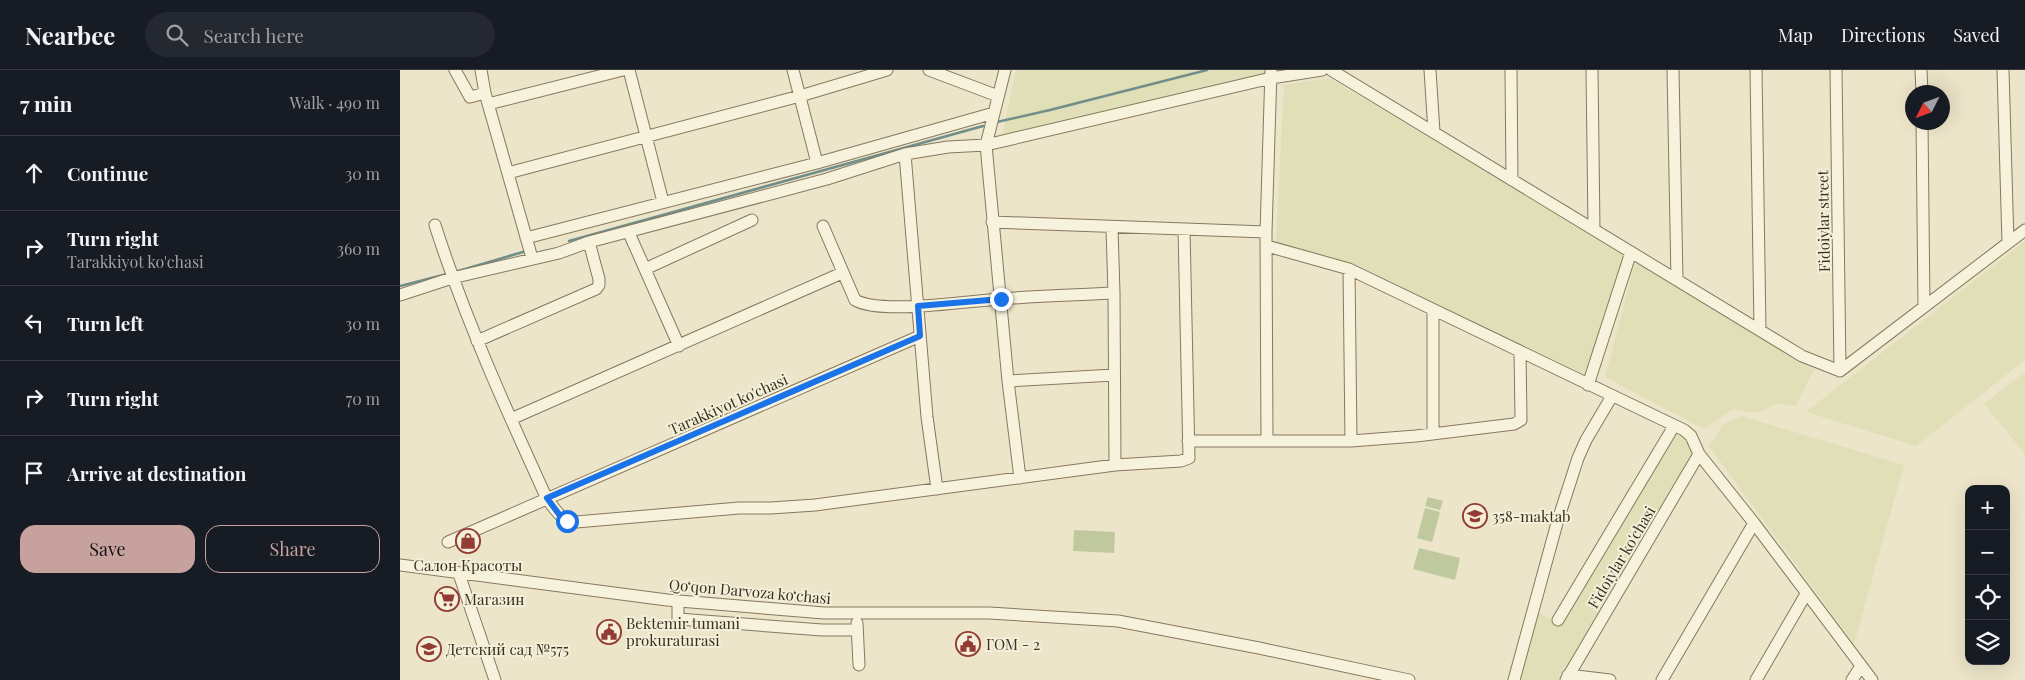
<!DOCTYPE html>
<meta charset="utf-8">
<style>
body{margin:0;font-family:"Playfair Display",serif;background:#242831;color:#f1f3f6}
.controls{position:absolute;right:15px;bottom:15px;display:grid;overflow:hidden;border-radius:10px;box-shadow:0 5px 20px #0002}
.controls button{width:45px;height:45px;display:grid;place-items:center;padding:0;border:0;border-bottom:1px solid #363941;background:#171b24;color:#f1f3f6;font:25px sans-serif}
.compass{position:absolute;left:1505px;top:15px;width:45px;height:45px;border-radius:50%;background:#171b24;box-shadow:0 5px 20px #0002;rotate:228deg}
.stop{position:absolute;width:15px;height:15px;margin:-11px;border:4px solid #1a73e8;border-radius:50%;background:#fff}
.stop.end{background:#1a73e8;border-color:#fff;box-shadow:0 1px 5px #0008}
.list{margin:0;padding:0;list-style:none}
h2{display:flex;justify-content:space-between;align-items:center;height:65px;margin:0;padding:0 20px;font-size:21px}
h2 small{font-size:16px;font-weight:400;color:#9ea1a6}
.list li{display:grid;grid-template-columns:32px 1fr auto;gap:15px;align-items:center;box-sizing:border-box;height:75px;padding:0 20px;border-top:1px solid #363941}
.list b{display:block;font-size:19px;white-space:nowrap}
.list p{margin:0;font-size:16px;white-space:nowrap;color:#9ea1a6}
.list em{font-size:16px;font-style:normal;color:#9ea1a6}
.actions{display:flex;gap:10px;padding:15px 20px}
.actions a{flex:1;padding:11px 0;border:1px solid #c6a19e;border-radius:15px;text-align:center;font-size:18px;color:#c6a19e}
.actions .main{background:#c6a19e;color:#111}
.icon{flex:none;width:28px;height:28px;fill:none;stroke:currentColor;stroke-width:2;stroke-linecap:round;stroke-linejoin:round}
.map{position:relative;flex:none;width:1625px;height:610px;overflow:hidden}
header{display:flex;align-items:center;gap:30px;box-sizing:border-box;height:70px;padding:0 25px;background:#171b24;border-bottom:1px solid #363941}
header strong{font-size:24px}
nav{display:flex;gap:28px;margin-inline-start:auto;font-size:18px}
.search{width:350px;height:45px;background:#242831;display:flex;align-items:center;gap:12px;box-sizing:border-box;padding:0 18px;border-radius:28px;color:#9ea1a6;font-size:19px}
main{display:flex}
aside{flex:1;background:#171b24}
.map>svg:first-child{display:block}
.farmland{fill:#e1dfb7}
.green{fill:#bfc99d}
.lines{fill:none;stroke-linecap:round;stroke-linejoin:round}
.stream{stroke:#708e8a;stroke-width:2.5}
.minor-casing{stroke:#87785f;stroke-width:13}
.minor{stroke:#f7f2dc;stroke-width:11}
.route{stroke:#1a73e8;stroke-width:6}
.labels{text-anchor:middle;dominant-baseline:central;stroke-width:4;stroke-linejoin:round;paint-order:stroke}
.street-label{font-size:15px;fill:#382f21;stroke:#f4efd8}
.poi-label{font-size:15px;fill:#382f21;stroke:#f4efd8;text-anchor:start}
</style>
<header>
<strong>Nearbee</strong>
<div class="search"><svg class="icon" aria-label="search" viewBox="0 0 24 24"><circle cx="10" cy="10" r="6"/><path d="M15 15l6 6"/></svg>Search here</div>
<nav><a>Map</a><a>Directions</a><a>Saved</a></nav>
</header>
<main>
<aside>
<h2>7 min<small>Walk · 490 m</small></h2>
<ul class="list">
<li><svg class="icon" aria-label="ahead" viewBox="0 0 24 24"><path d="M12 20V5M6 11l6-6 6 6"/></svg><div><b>Continue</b></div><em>30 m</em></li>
<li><svg class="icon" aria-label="right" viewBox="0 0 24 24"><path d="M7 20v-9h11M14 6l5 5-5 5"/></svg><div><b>Turn right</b><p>Tarakkiyot ko'chasi</p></div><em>360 m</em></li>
<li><svg class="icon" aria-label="left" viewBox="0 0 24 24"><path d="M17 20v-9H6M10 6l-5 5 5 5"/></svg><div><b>Turn left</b></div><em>30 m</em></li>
<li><svg class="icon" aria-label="right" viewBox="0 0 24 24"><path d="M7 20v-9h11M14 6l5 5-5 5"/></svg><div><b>Turn right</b></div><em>70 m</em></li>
<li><svg class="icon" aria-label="arrive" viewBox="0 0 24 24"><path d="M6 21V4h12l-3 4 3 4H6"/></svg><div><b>Arrive at destination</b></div></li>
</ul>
<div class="actions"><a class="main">Save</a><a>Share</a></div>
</aside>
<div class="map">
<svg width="1625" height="610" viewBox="0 0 1625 610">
<rect width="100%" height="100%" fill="#ece5c9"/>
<path class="farmland" d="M616 0H868V6L602 66Z
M929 8 1225 184 1185 304 952 194 876 172 884 15Z
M1625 171V290L1516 376 1406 342Z
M1235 192 1415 297 1396 336 1376 334 1357 343 1333 339 1304 359 1205 307Z
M1625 302V384L1584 334Z
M1341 346 1504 395 1454 574 1309 376 1323 355Z
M1276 362 1287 368 1292 378 1291 388 1234 482 1161 610H1118L1138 543 1162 555 1192 500 1195 501Z"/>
<path class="green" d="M1028 427 1043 431 1040 440 1025 436Z
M1025 438 1040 442 1032 472 1017 468Z
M674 460 715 462 714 483 673 481Z
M1019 478 1060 488 1055 510 1013 499Z"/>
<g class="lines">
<path class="stream" d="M597 52 650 40 807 0
M169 171 583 56
M55 202 123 182
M0 216 47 204"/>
<defs>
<path id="minor" d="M55 0 70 27 85 23 132 188
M81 0 85 23
M229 0 263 132
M393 0 417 93
M529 0 598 26
M605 0 586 75 608 311 620 408
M931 0 1402 286 1440 301
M1030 0 1034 62
M1111 0 1112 110
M1192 0 1194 159
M1273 0 1277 210
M1356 0 1360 260
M1436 0 1440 301
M1521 0 1522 22
M1603 0 1608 173
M88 34 223 0
M1522 52 1524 237
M505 84 527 347 537 419
M108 103 400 26 487 0
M592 152 866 162
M35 155C65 249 106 339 147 429 156 440 161 451 176 452L339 438H371L415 435 715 395 781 391 789 388 784 159
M423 156 455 230C481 245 567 231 600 229 638 226 676 225 714 223
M712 158 714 223 715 395
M229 163 279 276
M126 168 417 93 594 43
M867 176 949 199 1284 360 1291 366 1299 384 1354 453 1472 610
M245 199 352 150
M949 199 951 371
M0 225 52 208 159 183 189 172 427 109 505 84 548 77 586 75 871 8 922 0
M1033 240V364
M77 271 196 219 199 215V209L189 172
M1440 301 1625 160
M608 311 714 305
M1188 315 1231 182
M111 349 442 203
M788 371H951L1016 366 1114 354 1121 350 1120 281
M867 371 866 162 871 0
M48 472 520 266
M0 495 267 530 424 543H589L718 551 859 578 1009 610
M59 504 95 610
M278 531V549L422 560H457
M1158 550 1274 356
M457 553 459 595
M1168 605 1210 610
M1114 610 1157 453 1178 388 1186 370 1212 326
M1166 610 1299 384
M1262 610 1354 453
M1356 610 1406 524
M1452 610 1461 596"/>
</defs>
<use href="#minor" class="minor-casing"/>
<use href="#minor" class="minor"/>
</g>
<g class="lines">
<path class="route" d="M167 451 161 447 147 428 520 266 518 236 601 229"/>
</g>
<defs>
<symbol id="school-ring" viewBox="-11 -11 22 22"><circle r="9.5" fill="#f4efd8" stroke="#923c33" stroke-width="1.5"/><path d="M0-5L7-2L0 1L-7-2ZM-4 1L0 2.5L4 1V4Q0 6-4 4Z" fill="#923c33"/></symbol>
<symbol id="shop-ring" viewBox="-11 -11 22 22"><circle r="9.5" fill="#f4efd8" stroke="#923c33" stroke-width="1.5"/><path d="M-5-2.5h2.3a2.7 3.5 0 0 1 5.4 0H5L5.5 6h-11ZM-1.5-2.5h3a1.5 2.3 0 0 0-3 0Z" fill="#923c33"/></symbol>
<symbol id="supermarket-ring" viewBox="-11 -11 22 22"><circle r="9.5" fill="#f4efd8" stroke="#923c33" stroke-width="1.5"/><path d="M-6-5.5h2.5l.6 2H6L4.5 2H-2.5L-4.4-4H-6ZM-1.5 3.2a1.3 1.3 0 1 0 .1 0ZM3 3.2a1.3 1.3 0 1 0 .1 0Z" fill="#923c33"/></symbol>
<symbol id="civic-ring" viewBox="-11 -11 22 22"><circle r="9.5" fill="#f4efd8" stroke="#923c33" stroke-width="1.5"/><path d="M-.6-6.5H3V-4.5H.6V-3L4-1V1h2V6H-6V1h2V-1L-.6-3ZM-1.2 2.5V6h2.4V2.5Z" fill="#923c33"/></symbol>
</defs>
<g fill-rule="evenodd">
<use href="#school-ring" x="1061" y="432" width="28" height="28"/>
<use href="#shop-ring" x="54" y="457" width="28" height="28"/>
<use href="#supermarket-ring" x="33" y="515" width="28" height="28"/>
<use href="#civic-ring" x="195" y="548" width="28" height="28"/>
<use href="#civic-ring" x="554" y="560" width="28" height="28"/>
<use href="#school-ring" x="15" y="565" width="28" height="28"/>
</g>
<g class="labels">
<g class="street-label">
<text transform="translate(1423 151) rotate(-91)">Fidoiylar street</text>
<text transform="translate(328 334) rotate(-24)">Tarakkiyot ko'chasi</text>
<text transform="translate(1221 487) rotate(-59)">Fidoiylar ko'chasi</text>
<text transform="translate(350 521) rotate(5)">Qoʻqon Darvoza koʻchasi</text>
</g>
<g class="poi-label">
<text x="1092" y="446">358-maktab</text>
<text x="68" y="495" text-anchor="middle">Салон Красоты</text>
<text x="64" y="529">Магазин</text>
<text x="226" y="553">Bektemir tumani<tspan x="226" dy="17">prokuraturasi</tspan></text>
<text x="586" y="574">ГОМ - 2</text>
<text x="46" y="579">Детский сад №575</text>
</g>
</g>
</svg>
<div class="controls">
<button>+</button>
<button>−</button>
<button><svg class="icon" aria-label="locate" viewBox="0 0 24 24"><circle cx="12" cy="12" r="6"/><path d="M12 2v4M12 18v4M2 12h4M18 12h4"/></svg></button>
<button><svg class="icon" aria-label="layers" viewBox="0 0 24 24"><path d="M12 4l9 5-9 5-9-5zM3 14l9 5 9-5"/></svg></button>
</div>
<svg class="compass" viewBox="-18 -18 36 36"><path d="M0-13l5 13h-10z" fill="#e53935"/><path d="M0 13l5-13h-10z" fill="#9ea1a6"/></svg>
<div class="stop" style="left:167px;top:451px"></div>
<div class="stop end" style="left:601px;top:229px"></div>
</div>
</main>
